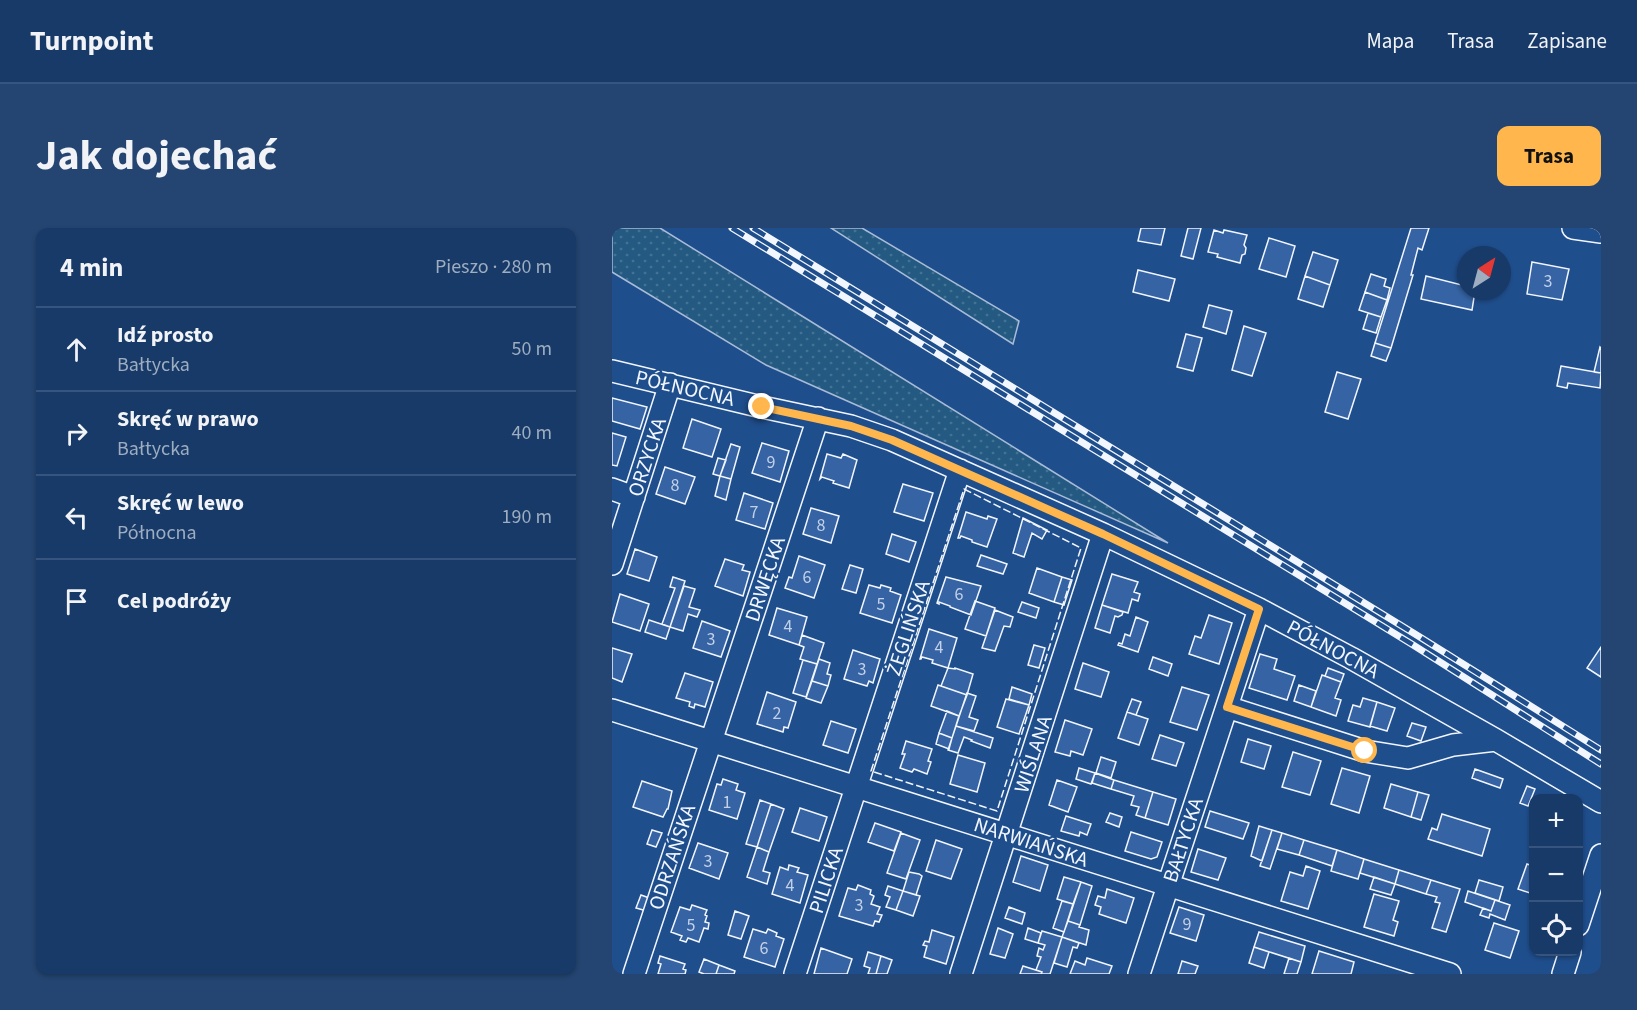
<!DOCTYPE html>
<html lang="pl">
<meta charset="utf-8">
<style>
body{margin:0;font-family:"Source Sans 3",sans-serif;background:#244571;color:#f1f3f6}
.controls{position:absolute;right:18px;bottom:18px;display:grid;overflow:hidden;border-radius:12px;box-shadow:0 2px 4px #0004}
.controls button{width:54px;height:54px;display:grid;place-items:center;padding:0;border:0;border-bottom:2px solid #36547d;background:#173a69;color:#f1f3f6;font:30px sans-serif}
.compass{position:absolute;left:845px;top:18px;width:54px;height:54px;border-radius:50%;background:#173a69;box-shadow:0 2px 4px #0004;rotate:36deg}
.stop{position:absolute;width:18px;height:18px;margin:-14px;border:4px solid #ffb74d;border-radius:50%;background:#fff}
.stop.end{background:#ffb74d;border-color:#fff;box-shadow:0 2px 6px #0008}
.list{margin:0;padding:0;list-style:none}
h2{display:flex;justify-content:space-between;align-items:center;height:78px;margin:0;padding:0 24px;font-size:26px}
h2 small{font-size:20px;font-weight:400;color:#9eadc0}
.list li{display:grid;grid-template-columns:39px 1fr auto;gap:18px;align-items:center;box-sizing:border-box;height:84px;padding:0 24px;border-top:2px solid #36547d}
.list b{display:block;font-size:22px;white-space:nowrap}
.list p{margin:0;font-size:20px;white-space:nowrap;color:#9eadc0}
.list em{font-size:20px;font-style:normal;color:#9eadc0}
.icon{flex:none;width:33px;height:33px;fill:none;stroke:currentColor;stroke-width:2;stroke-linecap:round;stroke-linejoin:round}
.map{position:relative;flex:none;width:989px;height:746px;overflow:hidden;border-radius:12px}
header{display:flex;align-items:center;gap:36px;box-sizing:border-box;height:84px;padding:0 30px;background:#173a69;border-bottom:2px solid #36547d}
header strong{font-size:28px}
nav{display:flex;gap:33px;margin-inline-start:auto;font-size:21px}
.intro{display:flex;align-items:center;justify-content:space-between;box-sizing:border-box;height:144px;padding:0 36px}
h1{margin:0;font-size:42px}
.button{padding:15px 27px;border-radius:12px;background:#ffb74d;color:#111;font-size:21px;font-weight:700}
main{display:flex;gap:36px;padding:0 36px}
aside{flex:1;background:#173a69;border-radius:12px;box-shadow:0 2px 4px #0004}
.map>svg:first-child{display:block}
.grass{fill:url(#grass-dots);stroke:#a8bbd7;stroke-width:1.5}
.building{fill:#3563a3;stroke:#f2f6ff;stroke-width:1.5}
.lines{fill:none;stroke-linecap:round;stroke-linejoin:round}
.minor-casing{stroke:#f2f6ff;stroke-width:24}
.minor{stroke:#1f4e8c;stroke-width:21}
.rail-casing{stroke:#f2f6ff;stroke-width:7}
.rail{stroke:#1f4e8c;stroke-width:4.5;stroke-dasharray:14;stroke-linecap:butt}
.fence{stroke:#f2f6ff;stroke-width:1.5;stroke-dasharray:8 3;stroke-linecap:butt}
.route{stroke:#ffb74d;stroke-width:8}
.labels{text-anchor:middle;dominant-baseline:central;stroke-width:4.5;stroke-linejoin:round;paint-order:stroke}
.number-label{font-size:18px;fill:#c3d1e8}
.street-label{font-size:21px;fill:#f2f6ff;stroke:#1f4e8c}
</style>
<header>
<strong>Turnpoint</strong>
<nav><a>Mapa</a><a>Trasa</a><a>Zapisane</a></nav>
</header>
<div class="intro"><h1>Jak dojechać</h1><a class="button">Trasa</a></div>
<main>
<aside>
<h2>4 min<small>Pieszo · 280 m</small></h2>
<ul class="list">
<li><svg class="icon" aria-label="ahead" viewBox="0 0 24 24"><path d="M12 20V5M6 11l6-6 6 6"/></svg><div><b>Idź prosto</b><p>Bałtycka</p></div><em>50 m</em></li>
<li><svg class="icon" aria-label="right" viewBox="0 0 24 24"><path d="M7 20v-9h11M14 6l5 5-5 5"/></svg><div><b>Skręć w prawo</b><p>Bałtycka</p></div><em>40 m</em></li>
<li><svg class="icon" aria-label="left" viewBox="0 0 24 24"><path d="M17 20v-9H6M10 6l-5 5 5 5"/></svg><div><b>Skręć w lewo</b><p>Północna</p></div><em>190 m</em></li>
<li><svg class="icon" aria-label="arrive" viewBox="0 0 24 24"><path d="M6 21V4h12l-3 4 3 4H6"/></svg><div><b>Cel podróży</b></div></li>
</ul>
</aside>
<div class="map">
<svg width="989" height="746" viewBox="0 0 989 746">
<defs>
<pattern id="grass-dots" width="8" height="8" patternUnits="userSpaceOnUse" patternTransform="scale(1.5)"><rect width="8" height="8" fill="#245a82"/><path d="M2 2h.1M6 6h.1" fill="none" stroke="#447295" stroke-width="1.8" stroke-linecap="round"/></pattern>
</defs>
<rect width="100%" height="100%" fill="#1f4e8c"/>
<path class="grass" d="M0 0H48L556 315 154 137 0 44Z
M219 0H250L407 93 401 116Z"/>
<path class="building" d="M529 0H553L549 17 526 13Z
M576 0H589L581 31 569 28Z
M799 0H817L810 22 806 20 799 47H801L779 120 763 115Z
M602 2 611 5 612 2 635 7 632 17 634 20 633 26 630 27 628 35 605 29 606 26 596 24Z
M657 10 683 18 674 49 647 41Z
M701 24 726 32 718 57 693 48Z
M920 34 957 41 950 72 915 66Z
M526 42 563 51 557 73 521 64Z
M759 46 774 51 772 58 778 60 775 72 753 64Z
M693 48 718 57 711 79 686 71Z
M814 48 854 58V63H863L860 82 809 71Z
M753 64 775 72 769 89 747 82Z
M597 77 620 83 614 106 591 99Z
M756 85 769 89 764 105 751 101Z
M632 98 654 105 640 148 620 142Z
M574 106 590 110 581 143 565 139Z
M763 115 779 120 774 133 759 128Z
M988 119 989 120V145L982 144Z
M949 138 989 145 988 160 956 155 955 160 945 158Z
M725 144 749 151 736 191 713 184Z
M0 170 35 179 28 201 0 193Z
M80 191 109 201 100 229 71 220Z
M0 205 14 209 5 238 0 237Z
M150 215 177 223 168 254 140 245Z
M119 216 128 219 119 251 108 248Z
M215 226 229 230 231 226 245 232 237 260 221 255 222 253 210 249 208 251Z
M106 230 114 232 108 248 101 246Z
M53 239 83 249 73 276 44 266Z
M108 248 119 251 114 272 103 268Z
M291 256 321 265 312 293 282 284Z
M132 265 161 275 153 301 124 292Z
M199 280 227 288 219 315 191 306Z
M354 284 375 291 376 288 385 291 375 319 360 314V312L349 308 348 310H346Z
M411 290 435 302 430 311 420 305 412 329 401 325Z
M280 306 304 314 297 334 274 326Z
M23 321 45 329 37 353 15 346Z
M369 327 395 336 391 346 365 338Z
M187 328 213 337 202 370 173 360 177 349 180 350Z
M113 331 132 337 130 342 138 344 131 368 103 358Z
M238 337 251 341 244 365 230 361Z
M425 340 450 349 442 374 417 365Z
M500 346 526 354 522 364 528 366 526 373 520 371 516 385 490 377Z
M61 349 73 353 58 399 50 396 63 360 58 359Z
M334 349 369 358 359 387 338 379V378L327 374V376L325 375Z
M450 349 460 352 452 377 442 374Z
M257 357 268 360 269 357 279 360 278 363 289 367 280 395 248 385Z
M72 358 83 361 77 379 88 382 85 389 76 386 71 403 58 399Z
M8 366 37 376 28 403 0 394Z
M363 373 383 380 374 408 353 401Z
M410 374 427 380 424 390 406 384Z
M490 377 511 384 510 387 506 389 503 388 498 405 483 400Z
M165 380 195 389 187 417 157 407Z
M383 382 401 389 398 399 392 398 383 423 370 420Z
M597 387 620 395 607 436 577 426 583 408 589 410Z
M524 389 536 394 526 424 506 417 507 415 510 416 513 406 518 408Z
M37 392 58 399 54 411 33 404Z
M90 393 118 403 109 429 81 420Z
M317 401 345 410 336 440 320 435 321 432 310 429 309 431H308Z
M190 407 212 415 205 436 188 431 192 419 187 417Z
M422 417 433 420 427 440 416 437Z
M989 419V449L975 440Z
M0 420 20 426 10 454 0 450Z
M241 422 268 431 261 455 257 453 255 458 232 451Z
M648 426 665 431 662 441 683 448 675 472 637 460Z
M541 429 560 436 556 448 537 441Z
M207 431 218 435 215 446 219 447 216 458 200 453Z
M191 432 205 436 194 469 181 465Z
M471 435 497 444 489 469 463 461Z
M336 440 343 441V440L361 446 355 467 329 458Z
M716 440 732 446 729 454 713 448Z
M73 445 101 454 93 479 83 476 82 480 77 478 78 474 64 470Z
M710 447 729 454 723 470 729 472 724 488 699 479Z
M200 453 216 458 209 475 194 470Z
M326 457 355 467 347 488 319 478Z
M687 457 704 463 699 479 682 473Z
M400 459 420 466 417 477 397 471Z
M570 459 597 467 585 502 558 494Z
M155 464 184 474 176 500 172 499 171 504 145 496Z
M355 465 364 468 357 489 366 492 362 503 344 498Z
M751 470 765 474 758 499 736 493 741 477 748 479Z
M394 471 417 477 407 506 385 499Z
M520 471 529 474 524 487 515 484Z
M765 474 783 480 775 503 758 498Z
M335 483 347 488 340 510 327 505Z
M515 484 536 491 527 517 506 510Z
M453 492 480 501 471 527 459 523 458 528 443 524Z
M219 493 244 501 236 525 211 517Z
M800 495 814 499 809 513 795 508Z
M344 498 381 510 378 520 359 513 360 512 352 509 346 525 336 522Z
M327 505 340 510 337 521 324 516Z
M548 507 572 515 564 538 540 531Z
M636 511 659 518 652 541 629 534Z
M294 513 320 521 316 533 319 534 315 546 302 541 300 544 288 540 293 526H290Z
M681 524 709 533 698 567 670 559Z
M346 527 373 535 365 564 338 556Z
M489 529 504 534 499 550 484 545Z
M467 540 483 545 479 556 464 551Z
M730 540 758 548 747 585 719 576Z
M863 541 891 551 888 560 860 550Z
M483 545 502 552 499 561 480 555Z
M111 551 126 556 124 562 133 565 125 591 97 582 105 556 109 557Z
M445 552 465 559 456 584 437 577Z
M502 552 541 564 533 590 524 587 527 579 519 577 522 568 499 561Z
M30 553 60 563 56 581H55L51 589 21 579Z
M779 556 806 564 799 589 772 580Z
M915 558 923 561 916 578 908 575Z
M541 564 564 571 556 597 533 590Z
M806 564 817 567 809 592 799 589Z
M148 572 159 576 145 619 134 616Z
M159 576 172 581 157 624 145 619Z
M188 580 215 589 207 613 180 604Z
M598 583 637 595 631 611 593 599Z
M498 585 510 589 507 599 494 594Z
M830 586 878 601 870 628 816 611 820 600 825 602Z
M454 588 479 596 475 607 468 604 467 608 449 603Z
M263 595 289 604 282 623 256 614Z
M647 598 660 602 650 633 639 628Z
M40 602 50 605 44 619 35 616Z
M660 602 670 605 658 641 648 638Z
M519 604 550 614 545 629 539 631 513 623Z
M289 605 308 612 294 651 275 645Z
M670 605 692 612 687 627 665 621Z
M324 612 350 621 339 651 314 643Z
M692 612 725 622 720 638 687 627Z
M86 615 116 625 107 651 77 640Z
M145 619 157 624 151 643 158 645 155 656 135 649Z
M586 621 614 630 606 652 579 644Z
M725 622 752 631 746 651 719 643Z
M409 628 436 637 428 663 401 654Z
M752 631 787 642 783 656 748 645Z
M915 636 921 638V666L906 661Z
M177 637 187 640 185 644 196 647 188 675 160 666 168 639 176 642Z
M694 638 708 643 696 681 669 673 678 644 691 648Z
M787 642 819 652 814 666 783 656Z
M297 644 307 646 310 648 304 667 291 663Z
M452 649 469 654 461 676 445 671Z
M762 649 783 656 779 667 758 661Z
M819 652 848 661 834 704 820 700 828 675 823 674 825 669 814 666Z
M867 652 891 659 887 673 863 665Z
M469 654 480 658 468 697 456 693Z
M246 657 259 662 258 666 262 668 259 676 268 679 265 686 270 687 267 694 263 693 261 698 227 688 236 660 244 662Z
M276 658 291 663 284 682 274 679 278 669 273 667Z
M495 661 522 670 514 695 487 686 489 679 483 677 486 668 493 670Z
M291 663 308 668 301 688 284 682Z
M856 663 883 672 879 683 853 674Z
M762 666 787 673 781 692 786 694 782 708 752 699Z
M29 667 40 671 35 683 24 680Z
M883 672 898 677 893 692 878 686 877 690 868 687 871 680 879 683Z
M450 673 461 676 452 704 441 700Z
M80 677 95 682 93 687 95 688 93 694 97 695 96 701 92 700 87 714 76 710 74 714 68 712 70 708 59 704 68 679 78 682Z
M397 679 413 685 410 696 393 690Z
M567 679 592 687 584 713 558 705Z
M123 683 137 688 129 711 116 707Z
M456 693 468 697 467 699 477 702 474 717 450 709Z
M882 695 907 703 898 730 873 722Z
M386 700 401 706 393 730 378 726Z
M416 700 429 705 426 715 413 711Z
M141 701 154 705 156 701 165 705 164 708 172 711 163 739 132 729Z
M320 702 342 709 334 736 312 729 315 718 311 717 313 713 317 714Z
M430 703 450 709 438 746H429L430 744 424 742 429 729 425 728 427 720 431 722 433 717 426 715Z
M647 704 693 718 689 734 642 719Z
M450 709 467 715 465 720 461 719 455 739 442 735Z
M642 719 657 724 652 740 637 735Z
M209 720 240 731 235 746H202Z
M707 723 742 734 739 746H700Z
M256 724 269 728 264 746H256L258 740 252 738Z
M48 728 73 736 71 741 74 742 73 746H46L49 736 46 735Z
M269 728 280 732 275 746H264Z
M475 730 500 738 497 746H458L463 733 473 737Z
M677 730 689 734 685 746H672Z
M92 731 107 737 104 746H92L87 744Z
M570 733 586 738 583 746H566Z
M107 737 123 743 122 746H104Z
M411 738 430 744 429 746H408Z"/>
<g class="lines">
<defs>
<path id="minor" d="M961 0 989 4
M0 143 150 179 239 198 280 212 491 306 647 381 739 430 884 512 989 574
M0 261 22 269
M0 336 58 156
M615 479 753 523 796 530 841 517 884 512
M0 482 838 746
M966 697 989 627
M22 746 206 190
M183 746 348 242
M349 746 491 306
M527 746 647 381
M951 746 958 724"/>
</defs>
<use href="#minor" class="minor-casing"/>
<use href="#minor" class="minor"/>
<defs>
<path id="rail" d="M120 0 798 415 989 536
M141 0 803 406 989 522"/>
</defs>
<use href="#rail" class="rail-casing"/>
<use href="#rail" class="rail"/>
<path class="fence" d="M352 261 469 320 385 583 259 543Z"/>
</g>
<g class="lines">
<path class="route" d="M150 179 239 198 280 212 491 306 647 381 615 479 753 523"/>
</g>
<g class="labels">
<g class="number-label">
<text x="936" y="53">3</text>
<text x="159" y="234">9</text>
<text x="63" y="257">8</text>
<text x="142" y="284">7</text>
<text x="209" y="297">8</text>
<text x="195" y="349">6</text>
<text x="347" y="366">6</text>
<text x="269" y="376">5</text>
<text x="176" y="398">4</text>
<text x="99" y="411">3</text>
<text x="327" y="419">4</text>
<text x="250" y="441">3</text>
<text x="165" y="485">2</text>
<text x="115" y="574">1</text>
<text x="96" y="633">3</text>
<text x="178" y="657">4</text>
<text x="247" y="677">3</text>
<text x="575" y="696">9</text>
<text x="79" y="697">5</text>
<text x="152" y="720">6</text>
</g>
<g class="street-label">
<text transform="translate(73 160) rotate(13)">PÓŁNOCNA</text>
<text transform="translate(35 229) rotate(-72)">ORZYCKA</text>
<text transform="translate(153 351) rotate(-72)">DRWĘCKA</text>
<text transform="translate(296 400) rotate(-72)">ŻEGLIŃSKA</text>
<text transform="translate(721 421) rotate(28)">PÓŁNOCNA</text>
<text transform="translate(421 526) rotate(-72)">WIŚLANA</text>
<text transform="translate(571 612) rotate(-72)">BAŁTYCKA</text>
<text transform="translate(419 614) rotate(18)">NARWIAŃSKA</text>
<text transform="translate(60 629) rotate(-72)">ODRZAŃSKA</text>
<text transform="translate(214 652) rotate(-72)">PILICKA</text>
</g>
</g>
</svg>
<div class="controls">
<button>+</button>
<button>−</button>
<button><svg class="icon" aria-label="locate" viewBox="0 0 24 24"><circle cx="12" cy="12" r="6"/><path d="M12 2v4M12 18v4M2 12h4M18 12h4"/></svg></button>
</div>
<svg class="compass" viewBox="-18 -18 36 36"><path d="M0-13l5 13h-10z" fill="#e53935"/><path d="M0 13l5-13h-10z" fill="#9eadc0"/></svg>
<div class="stop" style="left:753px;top:523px"></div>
<div class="stop end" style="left:150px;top:179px"></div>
</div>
</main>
